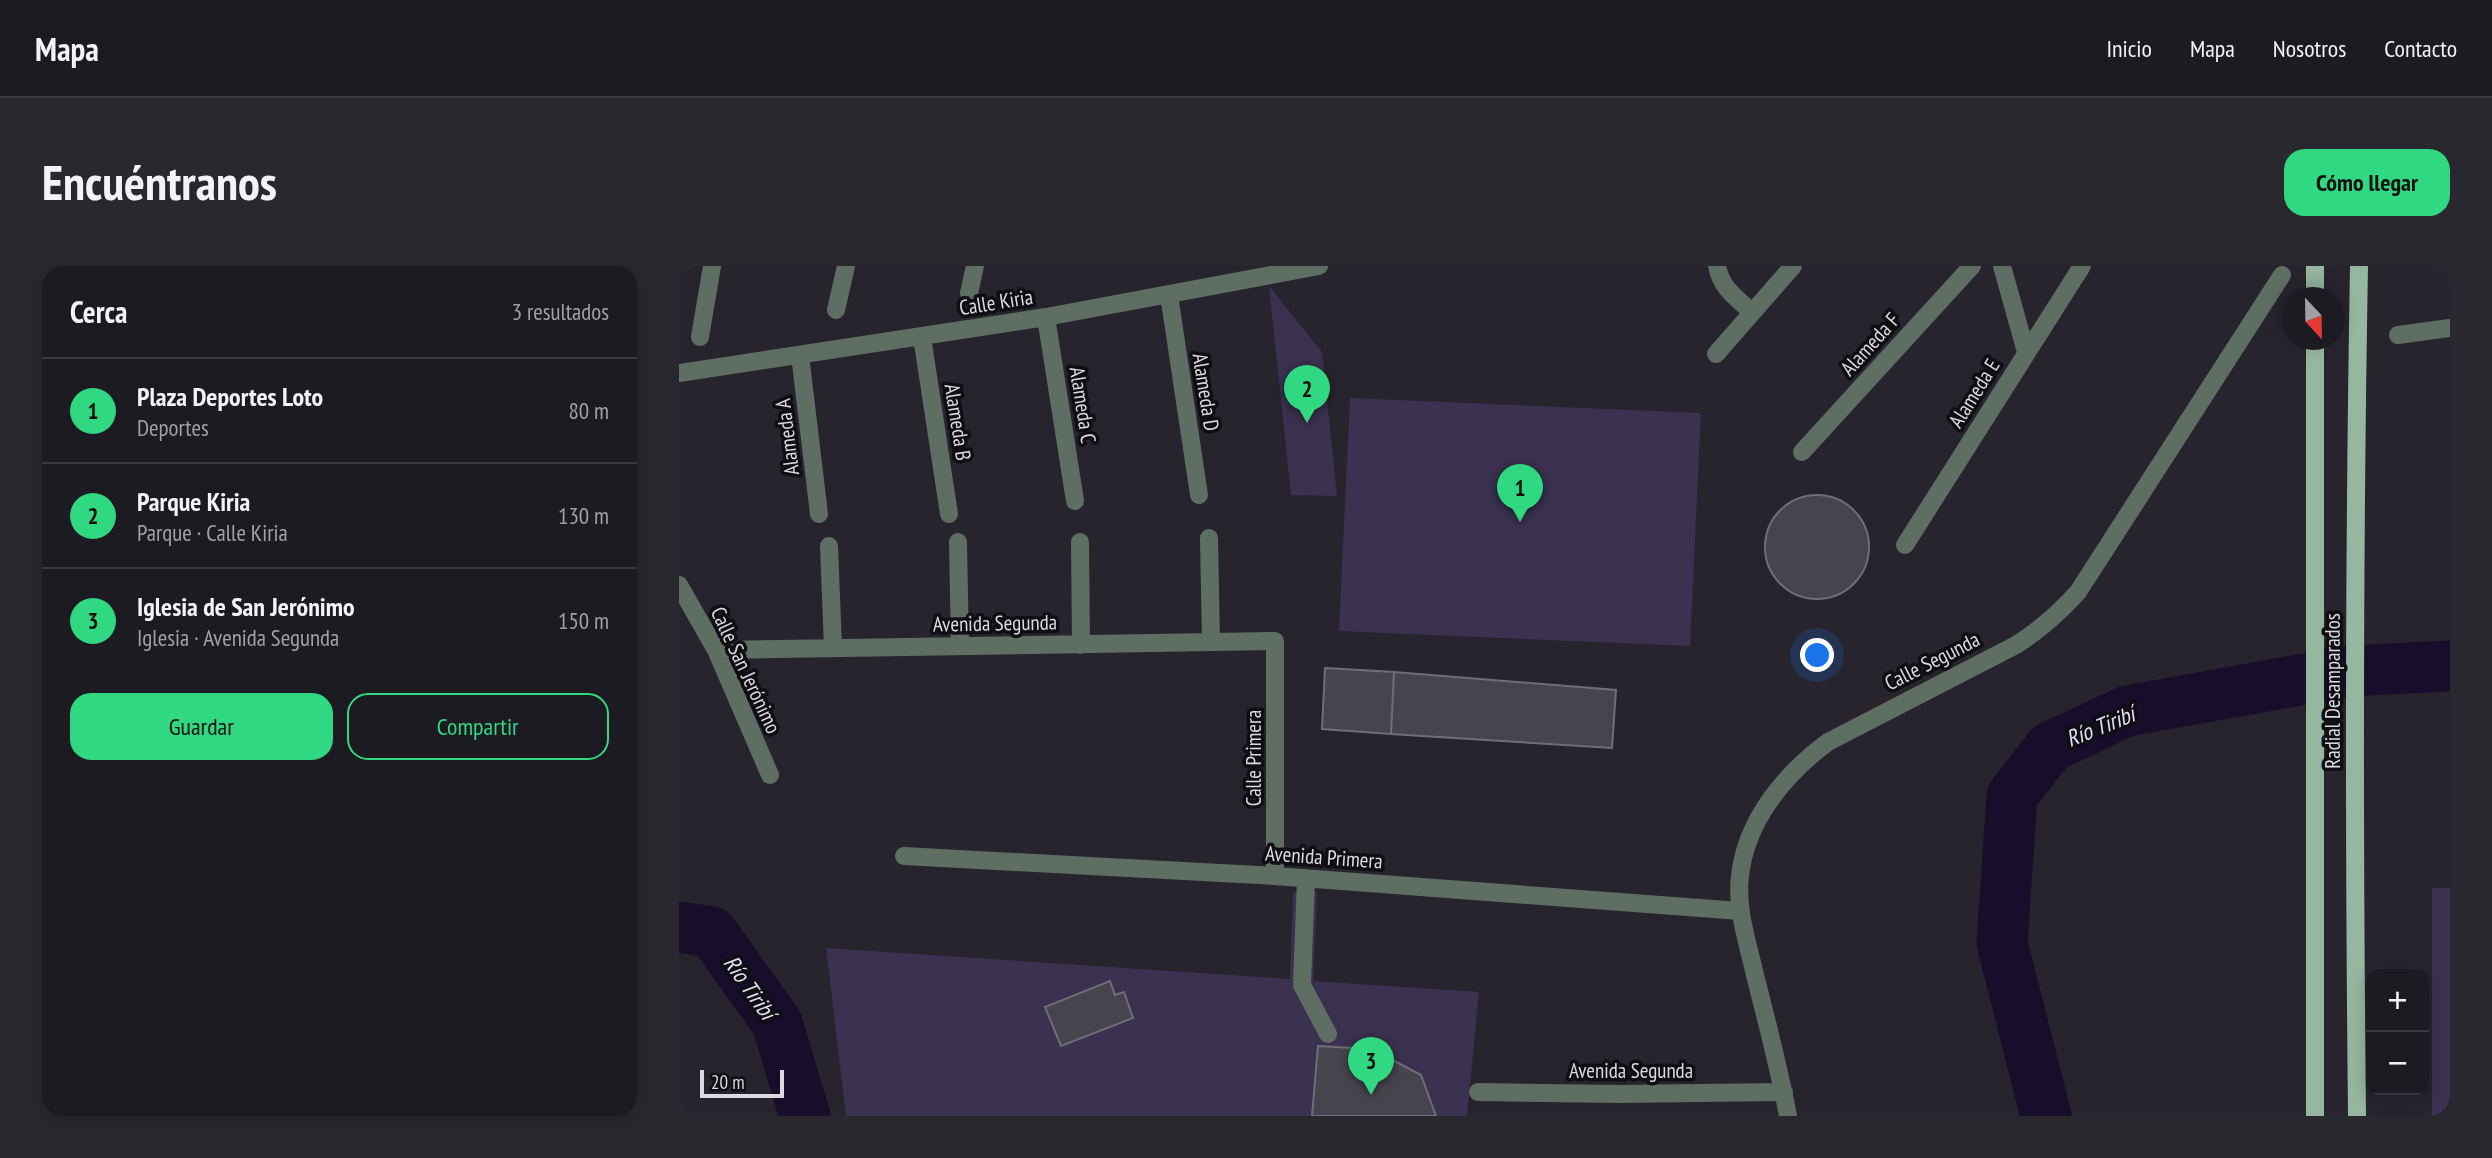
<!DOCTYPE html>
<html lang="es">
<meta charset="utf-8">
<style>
body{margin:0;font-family:"PT Sans Narrow",sans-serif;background:#2a282f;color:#f1f3f6}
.controls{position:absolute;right:21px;bottom:21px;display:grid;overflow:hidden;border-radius:14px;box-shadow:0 4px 18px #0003}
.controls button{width:63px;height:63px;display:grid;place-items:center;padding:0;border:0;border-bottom:2px solid #3b3940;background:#1d1b22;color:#f1f3f6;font:35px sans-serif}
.compass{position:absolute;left:1603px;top:21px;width:63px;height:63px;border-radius:50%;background:#1d1b22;box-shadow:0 4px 18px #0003;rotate:158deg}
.scale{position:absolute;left:21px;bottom:18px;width:84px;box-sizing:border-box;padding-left:7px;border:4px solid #dbdae0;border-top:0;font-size:19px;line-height:24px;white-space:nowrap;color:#dbdae0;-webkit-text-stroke:5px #0f0e13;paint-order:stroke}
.you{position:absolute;left:1139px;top:390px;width:24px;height:24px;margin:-18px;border:5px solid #fff;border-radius:50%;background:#1a73e8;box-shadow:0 0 0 10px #1a73e833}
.badge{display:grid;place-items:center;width:46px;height:46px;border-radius:50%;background:#31d882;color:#111;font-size:23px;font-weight:700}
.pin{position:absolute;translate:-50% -58px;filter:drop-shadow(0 2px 4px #0008)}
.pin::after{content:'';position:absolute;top:37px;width:24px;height:21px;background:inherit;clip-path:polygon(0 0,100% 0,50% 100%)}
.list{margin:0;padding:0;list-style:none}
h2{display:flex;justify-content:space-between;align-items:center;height:91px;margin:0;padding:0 28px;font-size:30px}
h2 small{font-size:23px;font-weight:400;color:#a0a1a5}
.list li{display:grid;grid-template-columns:46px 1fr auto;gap:21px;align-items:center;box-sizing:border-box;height:105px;padding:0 28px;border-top:2px solid #3b3940}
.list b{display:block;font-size:26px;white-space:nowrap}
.list p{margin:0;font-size:23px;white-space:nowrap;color:#a0a1a5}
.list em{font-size:23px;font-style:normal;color:#a0a1a5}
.actions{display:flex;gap:14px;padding:21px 28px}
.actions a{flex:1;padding:16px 0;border:2px solid #31d882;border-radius:21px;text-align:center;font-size:24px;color:#31d882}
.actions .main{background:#31d882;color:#111}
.map{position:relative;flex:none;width:1771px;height:850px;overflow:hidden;border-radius:21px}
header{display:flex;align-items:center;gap:42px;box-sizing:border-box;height:98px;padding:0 35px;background:#1d1b22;border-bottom:2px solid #3b3940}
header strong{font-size:33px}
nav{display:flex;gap:38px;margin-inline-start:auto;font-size:24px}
.intro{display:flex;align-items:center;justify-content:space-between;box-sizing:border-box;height:168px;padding:0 42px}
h1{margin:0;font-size:49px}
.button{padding:18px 32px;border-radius:21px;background:#31d882;color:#111;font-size:24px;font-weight:700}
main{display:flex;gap:42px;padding:0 42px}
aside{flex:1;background:#1d1b22;border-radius:21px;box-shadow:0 4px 18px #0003}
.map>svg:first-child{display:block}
.green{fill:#3b3150}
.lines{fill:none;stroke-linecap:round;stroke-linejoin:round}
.river{stroke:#180e2b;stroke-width:51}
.building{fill:#47444e;stroke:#6f6d78;stroke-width:2}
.minor{stroke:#5e6e63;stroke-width:18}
.major{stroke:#95b69f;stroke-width:18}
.labels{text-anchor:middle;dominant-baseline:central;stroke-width:7;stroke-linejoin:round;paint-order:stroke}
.street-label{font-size:21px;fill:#dbdae0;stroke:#0f0e13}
.water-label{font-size:23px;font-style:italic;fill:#e3ddf6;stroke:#0f0e13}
</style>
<header>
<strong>Mapa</strong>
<nav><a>Inicio</a><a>Mapa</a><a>Nosotros</a><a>Contacto</a></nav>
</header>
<div class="intro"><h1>Encuéntranos</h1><a class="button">Cómo llegar</a></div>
<main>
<aside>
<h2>Cerca<small>3 resultados</small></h2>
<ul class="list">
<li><span class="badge">1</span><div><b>Plaza Deportes Loto</b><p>Deportes</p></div><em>80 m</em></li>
<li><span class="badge">2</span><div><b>Parque Kiria</b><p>Parque · Calle Kiria</p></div><em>130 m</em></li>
<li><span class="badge">3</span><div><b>Iglesia de San Jerónimo</b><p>Iglesia · Avenida Segunda</p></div><em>150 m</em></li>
</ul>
<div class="actions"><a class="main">Guardar</a><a>Compartir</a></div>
</aside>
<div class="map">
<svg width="1771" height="850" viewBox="0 0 1771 850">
<rect width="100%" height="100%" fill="#27242e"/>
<path class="green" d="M590 20 643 86 658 230 612 229Z
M671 132 1022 147 1011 380 660 365Z
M1753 622H1771V850H1753Z
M614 626H638L634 715 800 726 788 850H757L742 809 693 783 633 850H167L147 682 611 713Z"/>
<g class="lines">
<path class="river" d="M0 661 33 666 98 757 126 850
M1367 850 1323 677 1333 530 1371 481 1448 445 1670 405 1771 400"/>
</g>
<path class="building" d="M1086 281a52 52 0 1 1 104 0a52 52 0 1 1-104 0Z
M646 402 715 406 712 468 643 463Z
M715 406 937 424 933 482 712 468Z
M431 715 436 729 445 726 454 752 382 780 366 741Z
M639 780 693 783 742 809 757 850H633Z"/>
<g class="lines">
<path class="minor" d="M1038 0C1042 22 1057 32 1073 46
M1323 0 1347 86
M290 27 296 0
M490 29 520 229
M157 44 167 0
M367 51 396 235
M1719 69 1771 62
M21 71 33 0
M243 71 270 248
M1037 88 1114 0
M121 89 140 248
M0 107 367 51 640 0
M1123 186 1293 0
M530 272 532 376
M279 276 281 380
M401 276 402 379
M1226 279 1403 0
M150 280 154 382
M0 319 37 384 91 509
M37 384 596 375V610
M225 590 596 610 1061 645
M627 612 623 719 649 768
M799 826 940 828 1105 826
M1109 850C1100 801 1087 753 1075 705 1068 674 1057 642 1061 610 1067 554 1106 508 1149 476L1337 379C1361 364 1380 347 1399 326L1603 9"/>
<path class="major" d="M1636 0V32
M1636 850V74
M1678 850C1675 567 1675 283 1680 0"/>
</g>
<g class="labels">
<g class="street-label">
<text transform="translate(317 36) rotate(-9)">Calle Kiria</text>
<text transform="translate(1191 78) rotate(-48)">Alameda F</text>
<text transform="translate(527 126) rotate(81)">Alameda D</text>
<text transform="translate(1295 127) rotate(-58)">Alameda E</text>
<text transform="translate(404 139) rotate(81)">Alameda C</text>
<text transform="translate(279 156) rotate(81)">Alameda B</text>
<text transform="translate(108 171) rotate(-97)">Alameda A</text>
<text transform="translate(316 357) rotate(-1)">Avenida Segunda</text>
<text transform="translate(1253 395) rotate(-27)">Calle Segunda</text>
<text transform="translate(67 404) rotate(65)">Calle San Jerónimo</text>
<text transform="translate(1653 425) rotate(-90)">Radial Desamparados</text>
<text transform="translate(574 492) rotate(-90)">Calle Primera</text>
<text transform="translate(645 591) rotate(4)">Avenida Primera</text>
<text x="952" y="804">Avenida Segunda</text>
</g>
<g class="water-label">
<text transform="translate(1421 460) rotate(-22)">Río Tiribí</text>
<text transform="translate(71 721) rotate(55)">Río Tiribí</text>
</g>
</g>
</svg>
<div class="controls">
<button>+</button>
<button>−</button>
</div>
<svg class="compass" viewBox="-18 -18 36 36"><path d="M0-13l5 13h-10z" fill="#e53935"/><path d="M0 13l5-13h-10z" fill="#a0a1a5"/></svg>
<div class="scale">20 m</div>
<div class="you"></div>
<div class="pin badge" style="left:841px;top:256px">1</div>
<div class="pin badge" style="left:628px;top:157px">2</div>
<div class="pin badge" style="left:692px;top:829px">3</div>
</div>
</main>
